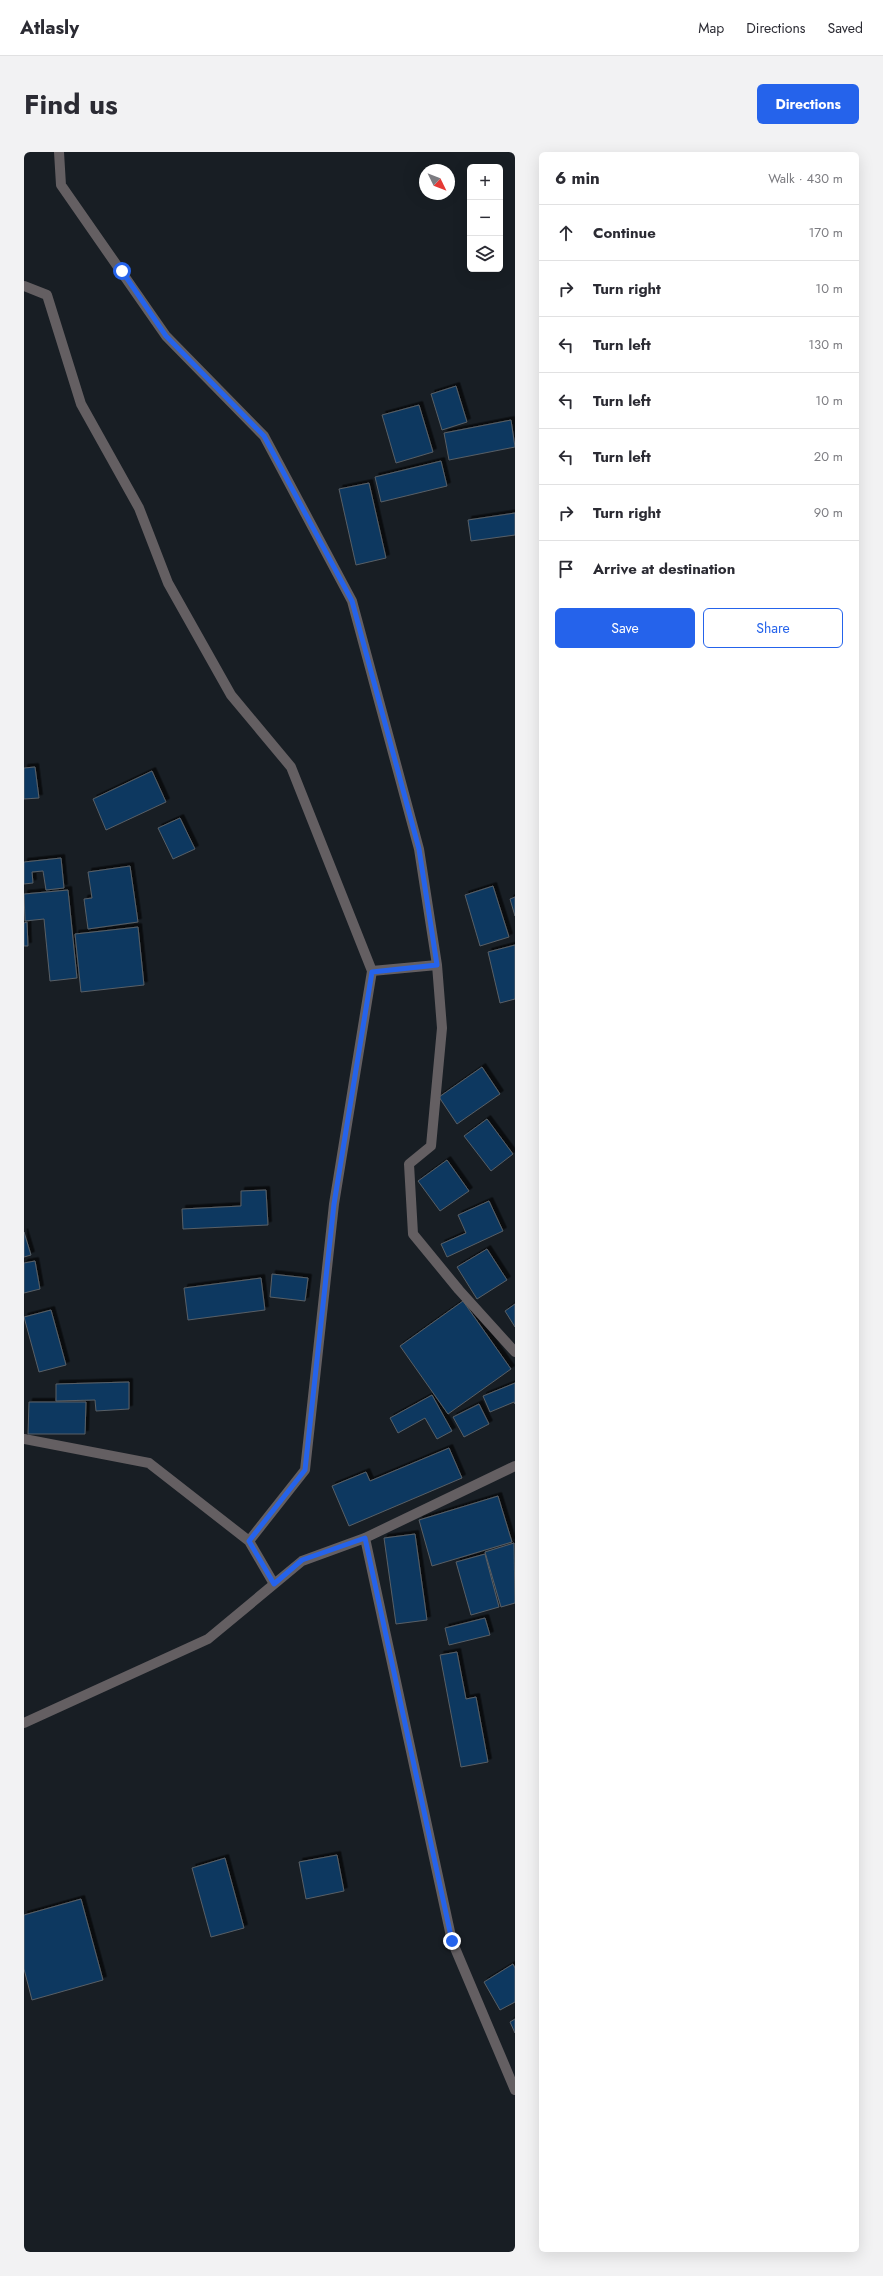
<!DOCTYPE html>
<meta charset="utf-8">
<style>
body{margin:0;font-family:Jost,sans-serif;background:#f2f2f3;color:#2b2b33}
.controls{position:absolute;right:12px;top:12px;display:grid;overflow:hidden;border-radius:6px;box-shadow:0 4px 16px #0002}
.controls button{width:36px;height:36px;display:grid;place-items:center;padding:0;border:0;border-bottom:1px solid #e1e1e2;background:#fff;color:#2b2b33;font:20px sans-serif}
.compass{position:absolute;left:395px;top:12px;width:36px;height:36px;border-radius:50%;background:#fff;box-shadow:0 4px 16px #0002;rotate:133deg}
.stop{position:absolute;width:12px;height:12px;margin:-9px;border:3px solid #2563eb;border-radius:50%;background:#fff}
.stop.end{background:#2563eb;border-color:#fff;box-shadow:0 1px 4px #0008}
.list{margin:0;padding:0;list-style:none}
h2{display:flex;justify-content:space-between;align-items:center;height:52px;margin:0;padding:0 16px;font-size:17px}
h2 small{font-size:13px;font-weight:400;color:#7c7c81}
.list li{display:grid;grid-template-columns:26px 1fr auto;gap:12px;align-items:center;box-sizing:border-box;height:56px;padding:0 16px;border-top:1px solid #e1e1e2}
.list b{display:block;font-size:15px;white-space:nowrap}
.list em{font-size:13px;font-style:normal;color:#7c7c81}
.actions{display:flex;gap:8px;padding:12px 16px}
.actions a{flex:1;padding:9px 0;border:1px solid #2563eb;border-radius:6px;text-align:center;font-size:14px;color:#2563eb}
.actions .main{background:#2563eb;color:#fff}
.icon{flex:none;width:22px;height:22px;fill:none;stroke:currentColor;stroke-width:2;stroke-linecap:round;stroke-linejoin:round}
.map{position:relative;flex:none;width:491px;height:2100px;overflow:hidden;border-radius:6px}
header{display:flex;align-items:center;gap:24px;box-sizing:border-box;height:56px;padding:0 20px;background:#fff;border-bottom:1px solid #e1e1e2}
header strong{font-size:19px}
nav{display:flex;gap:22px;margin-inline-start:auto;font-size:14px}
.intro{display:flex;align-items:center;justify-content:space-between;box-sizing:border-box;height:96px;padding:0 24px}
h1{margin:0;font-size:28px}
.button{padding:10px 18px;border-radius:6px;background:#2563eb;color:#fff;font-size:14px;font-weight:700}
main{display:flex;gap:24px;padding:0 24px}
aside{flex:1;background:#fff;border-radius:6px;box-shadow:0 4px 16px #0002}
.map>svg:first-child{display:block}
.building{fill:#0f3960;stroke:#585f66;filter:url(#shadow)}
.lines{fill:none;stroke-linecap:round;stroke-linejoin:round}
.minor{stroke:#645f62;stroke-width:10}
.route{stroke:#2563eb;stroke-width:5}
</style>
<header>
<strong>Atlasly</strong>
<nav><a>Map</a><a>Directions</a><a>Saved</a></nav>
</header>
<div class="intro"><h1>Find us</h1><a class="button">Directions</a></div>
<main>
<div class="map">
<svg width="491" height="2100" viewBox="0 0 491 2100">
<defs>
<filter id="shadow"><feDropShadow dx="3.5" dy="-3.5" stdDeviation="0" flood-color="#0009"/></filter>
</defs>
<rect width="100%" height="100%" fill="#181e24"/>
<path class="building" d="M432 234 443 270 418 278 407 242Z
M395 253 409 300 372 311 358 263Z
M487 268 491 295 425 308 420 281Z
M417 309 423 334 357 350 351 325Z
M345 331 362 406 332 413 315 337Z
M491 361V383L447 389 444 368Z
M11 615 15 646 0 647V616Z
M128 619 142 650 82 678 69 647Z
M156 666 171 697 149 707 134 676Z
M37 706 40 736 22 738 19 719 8 720 9 731 0 732V710Z
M106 714 114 770 64 777 60 747 68 746 64 720Z
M469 734 485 785 456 794 441 743Z
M44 738 53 826 26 829 20 767 1 769 0 742Z
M491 745V764L486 747Z
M3 770 4 794H0V771Z
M114 775 120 833 57 840 51 782Z
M491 793V847L476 851 464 800Z
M458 915 476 942 433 972 415 945Z
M463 967 489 1002 467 1019 440 984Z
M423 1008 445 1039 416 1059 394 1029Z
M242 1038 244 1073 159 1077 158 1057 217 1054V1039Z
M465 1049 479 1079 423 1105 417 1092 442 1081 434 1063Z
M0 1080 7 1103 0 1105Z
M463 1097 483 1128 453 1147 433 1115Z
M11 1109 16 1137 0 1141V1111Z
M248 1122 284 1126 281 1149 246 1145Z
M237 1126 241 1158 164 1168 160 1136Z
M439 1149 487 1217 424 1262 376 1194Z
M491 1152V1175L481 1159Z
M27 1158 42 1213 15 1220 0 1165Z
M105 1230V1257L72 1259 71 1248 32 1249V1232Z
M491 1231V1252L490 1250 466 1260 459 1244Z
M408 1243 428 1279 413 1287 401 1266 374 1281 366 1266Z
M5 1250H62L61 1282H4Z
M455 1252 465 1272 440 1285 429 1265Z
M425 1296 438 1326 325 1374 308 1334 342 1320 346 1329Z
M474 1344 488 1390 408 1414 395 1368Z
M391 1382 403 1468 372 1472 360 1386Z
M490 1391 491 1451 477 1455 461 1400Z
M461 1402 475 1455 447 1463 432 1410Z
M461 1466 466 1483 425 1493 421 1476Z
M433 1500 442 1547 452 1545 464 1610 437 1615 416 1503Z
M313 1703 320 1739 282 1747 275 1710Z
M201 1706 220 1776 187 1785 168 1716Z
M57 1747 79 1828 8 1848 0 1817V1763Z
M489 1812 491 1816V1850L476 1858 460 1830Z
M491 1867V1881L486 1870Z"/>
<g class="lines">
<path class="minor" d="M35 0 37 33 142 184 240 284 328 449 395 697 413 813
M0 134 23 143 57 252 115 356 144 431 207 543 267 615 348 819 310 1052 281 1318 225 1389
M348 819 413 813 418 876 407 994 385 1012 389 1082 435 1138 491 1200
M0 1287 125 1311 225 1389 250 1432
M341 1386 428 1789 491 1938
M0 1571 184 1487 278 1409 341 1386 491 1314"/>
</g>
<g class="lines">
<path class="route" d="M98 119 142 184 240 284 328 449 395 697 413 813 348 820 310 1052 281 1318 225 1389 250 1432 278 1408 341 1386 428 1789"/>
</g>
</svg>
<div class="controls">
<button>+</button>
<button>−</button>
<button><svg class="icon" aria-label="layers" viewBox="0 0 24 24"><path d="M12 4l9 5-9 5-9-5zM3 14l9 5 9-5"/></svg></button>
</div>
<svg class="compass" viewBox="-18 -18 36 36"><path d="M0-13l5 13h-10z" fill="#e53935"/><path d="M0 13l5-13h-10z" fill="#7c7c81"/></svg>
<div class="stop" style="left:98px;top:119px"></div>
<div class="stop end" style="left:428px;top:1789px"></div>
</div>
<aside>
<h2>6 min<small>Walk · 430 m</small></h2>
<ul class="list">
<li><svg class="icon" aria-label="ahead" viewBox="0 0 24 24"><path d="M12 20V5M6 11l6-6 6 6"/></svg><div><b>Continue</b></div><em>170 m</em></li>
<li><svg class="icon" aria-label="right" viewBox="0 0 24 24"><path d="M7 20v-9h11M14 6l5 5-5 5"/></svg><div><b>Turn right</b></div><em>10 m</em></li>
<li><svg class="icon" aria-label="left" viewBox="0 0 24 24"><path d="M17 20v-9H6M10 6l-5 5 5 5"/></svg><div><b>Turn left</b></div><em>130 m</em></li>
<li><svg class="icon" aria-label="left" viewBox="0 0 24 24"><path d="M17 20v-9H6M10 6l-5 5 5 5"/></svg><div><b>Turn left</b></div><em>10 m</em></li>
<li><svg class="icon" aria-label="left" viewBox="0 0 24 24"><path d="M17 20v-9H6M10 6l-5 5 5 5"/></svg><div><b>Turn left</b></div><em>20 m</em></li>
<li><svg class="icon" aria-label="right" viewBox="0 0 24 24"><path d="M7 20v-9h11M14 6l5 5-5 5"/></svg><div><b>Turn right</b></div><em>90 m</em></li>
<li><svg class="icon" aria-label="arrive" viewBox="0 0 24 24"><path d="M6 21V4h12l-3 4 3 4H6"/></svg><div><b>Arrive at destination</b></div></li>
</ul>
<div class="actions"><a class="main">Save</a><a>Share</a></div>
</aside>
</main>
